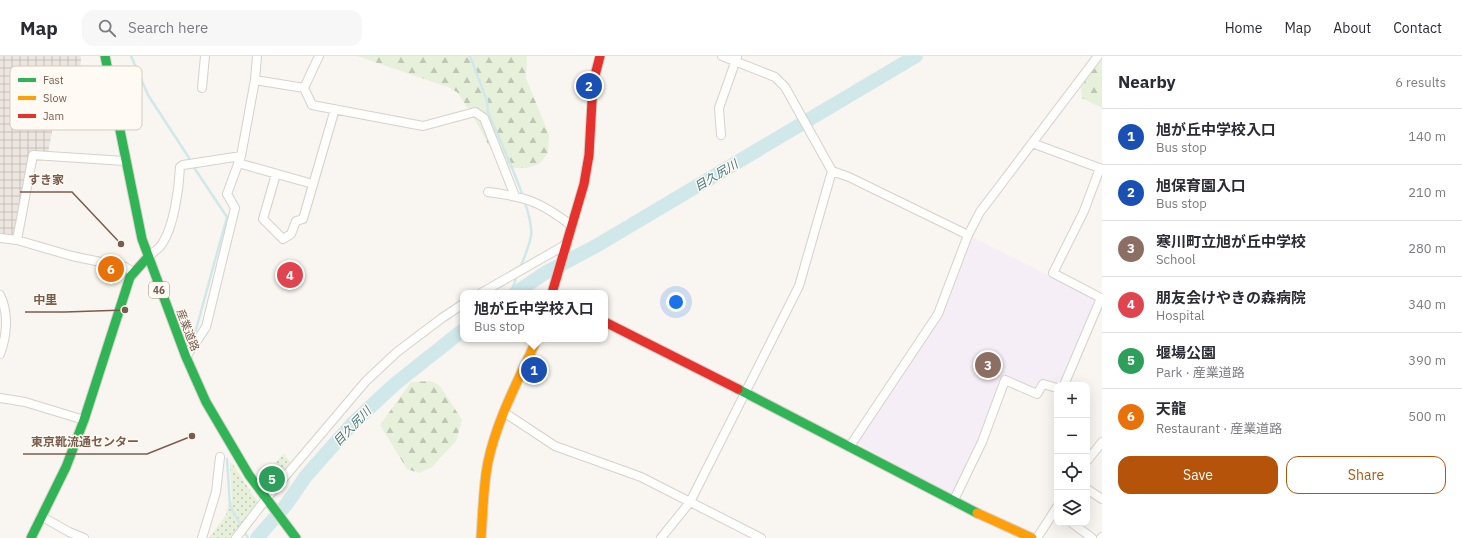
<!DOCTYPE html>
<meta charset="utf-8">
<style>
body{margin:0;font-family:"IBM Plex Sans","Noto Sans JP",sans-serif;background:#f7f7f7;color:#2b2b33}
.controls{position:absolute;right:12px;bottom:12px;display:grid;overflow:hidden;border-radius:8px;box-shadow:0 4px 16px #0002}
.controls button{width:36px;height:36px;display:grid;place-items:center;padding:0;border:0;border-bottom:1px solid #e1e1e2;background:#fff;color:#2b2b33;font:20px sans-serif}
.you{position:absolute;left:676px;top:246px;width:14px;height:14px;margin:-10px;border:3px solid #fff;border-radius:50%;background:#1a73e8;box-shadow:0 0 0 6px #1a73e833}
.badge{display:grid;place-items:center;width:26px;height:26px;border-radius:50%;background:#b45309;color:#fff;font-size:13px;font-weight:700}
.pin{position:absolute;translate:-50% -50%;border:2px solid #fff;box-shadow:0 1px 4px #0006}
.popup{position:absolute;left:460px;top:234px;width:148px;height:52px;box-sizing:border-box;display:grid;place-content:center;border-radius:8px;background:#fff;filter:drop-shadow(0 1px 3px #0005);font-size:13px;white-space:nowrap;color:#7c7c81}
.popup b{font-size:15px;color:#2b2b33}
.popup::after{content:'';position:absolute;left:50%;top:100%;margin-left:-8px;border:8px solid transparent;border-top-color:#fff}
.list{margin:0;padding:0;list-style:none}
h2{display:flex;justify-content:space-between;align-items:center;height:52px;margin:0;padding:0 16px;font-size:17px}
h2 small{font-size:13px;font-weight:400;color:#7c7c81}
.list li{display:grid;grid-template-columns:26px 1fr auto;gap:12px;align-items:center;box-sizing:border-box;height:56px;padding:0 16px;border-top:1px solid #e1e1e2}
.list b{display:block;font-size:15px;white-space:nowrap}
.list p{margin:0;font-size:13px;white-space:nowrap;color:#7c7c81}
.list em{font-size:13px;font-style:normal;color:#7c7c81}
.actions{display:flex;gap:8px;padding:12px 16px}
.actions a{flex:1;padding:9px 0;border:1px solid #b45309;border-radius:12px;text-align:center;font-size:14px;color:#b45309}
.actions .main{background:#b45309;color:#fff}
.icon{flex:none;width:22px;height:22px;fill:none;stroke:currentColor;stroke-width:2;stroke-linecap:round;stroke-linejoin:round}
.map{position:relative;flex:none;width:1102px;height:482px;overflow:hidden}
header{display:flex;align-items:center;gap:24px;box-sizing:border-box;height:56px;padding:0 20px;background:#fff;border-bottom:1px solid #e1e1e2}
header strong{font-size:19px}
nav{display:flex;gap:22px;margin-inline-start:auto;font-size:14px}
.search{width:280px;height:36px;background:#f7f7f7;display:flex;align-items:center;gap:10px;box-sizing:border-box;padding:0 14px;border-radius:12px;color:#7c7c81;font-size:15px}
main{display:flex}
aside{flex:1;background:#fff}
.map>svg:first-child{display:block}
.industrial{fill:url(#industrial-grid)}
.education{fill:#f6eef6}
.forest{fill:url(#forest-firs)}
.park{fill:url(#park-dots)}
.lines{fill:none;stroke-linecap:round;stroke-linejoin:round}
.stream{stroke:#d0e8ea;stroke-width:2.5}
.river{stroke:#d0e8ea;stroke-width:14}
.street-casing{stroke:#d7d1cb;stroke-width:10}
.fast-casing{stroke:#d9d2cb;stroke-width:11}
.slow-casing{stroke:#d9d2cb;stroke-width:11}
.jam-casing{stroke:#d9d2cb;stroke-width:11}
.street{stroke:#fefefd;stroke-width:8}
.fast{stroke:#30b455;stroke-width:9}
.slow{stroke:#ff9f0a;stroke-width:9}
.jam{stroke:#e5322d;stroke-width:9}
.labels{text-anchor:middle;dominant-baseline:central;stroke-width:3;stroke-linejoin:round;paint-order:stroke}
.shield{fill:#fffaf3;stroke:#a28b7f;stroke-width:1}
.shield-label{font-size:10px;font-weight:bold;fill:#7a5c4d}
.street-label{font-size:11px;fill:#7a5c4d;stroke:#fffaf3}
.water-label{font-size:12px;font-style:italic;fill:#437c86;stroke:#fffaf3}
.key{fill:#fffaf3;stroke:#d7cbc1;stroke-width:1}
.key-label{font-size:11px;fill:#7a5c4d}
.leader{fill:none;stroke:#7a5c4d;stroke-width:1.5}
.callout-dot{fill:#7a5c4d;stroke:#fffaf3;stroke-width:1.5}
.callout-label{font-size:12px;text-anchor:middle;font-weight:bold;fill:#7a5c4d;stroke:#fffaf3;stroke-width:3;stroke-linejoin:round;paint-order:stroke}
</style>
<header>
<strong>Map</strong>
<div class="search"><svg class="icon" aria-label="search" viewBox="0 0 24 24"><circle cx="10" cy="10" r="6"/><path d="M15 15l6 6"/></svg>Search here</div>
<nav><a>Home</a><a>Map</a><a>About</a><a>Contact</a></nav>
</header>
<main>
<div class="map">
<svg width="1102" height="482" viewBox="0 0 1102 482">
<defs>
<pattern id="industrial-grid" width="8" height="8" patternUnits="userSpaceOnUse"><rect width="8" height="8" fill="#ede5e0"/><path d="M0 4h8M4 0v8" fill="none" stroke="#c5bdb8"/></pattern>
<pattern id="forest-firs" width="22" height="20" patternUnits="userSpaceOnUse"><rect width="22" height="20" fill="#e7f0db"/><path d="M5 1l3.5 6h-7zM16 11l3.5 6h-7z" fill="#c0c6b4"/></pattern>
<pattern id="park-dots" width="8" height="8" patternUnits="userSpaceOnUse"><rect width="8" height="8" fill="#e7f0db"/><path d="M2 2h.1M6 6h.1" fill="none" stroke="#c0c6b4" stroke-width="1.8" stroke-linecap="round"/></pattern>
</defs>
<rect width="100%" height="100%" fill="#f9f5f0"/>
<path class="industrial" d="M0 0H81L80 23H47L55 59 48 97H30L15 182 0 180Z"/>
<path class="education" d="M972 181 1096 243 1061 326 1055 329 1036 333 1003 319 979 385 952 439 857 387 941 260Z"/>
<path class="forest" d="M357 0H527L526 22 549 79 548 97 539 108 527 112H511L497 105 472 58 457 36 448 31Z
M1099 0H1102V52L1082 42 1081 32Z
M431 325 440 330 462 364 456 385 432 411 419 417 407 413 380 369 411 326Z"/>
<path class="park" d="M284 398 290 406 271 432 259 414 264 410 268 414Z
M230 407H232L259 448 233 482H209L226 459 228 449 232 444Z"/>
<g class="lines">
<path class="stream" d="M131 0 148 39 191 105
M470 0 487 45 488 56C498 81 535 157 531 180 529 191 524 202 520 212
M193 110 227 161 195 277
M511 237 517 219
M227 403 230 450 242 471
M244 475 248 482"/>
<path class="river" d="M515 237 545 217 596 190 916 0
M257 482 286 449 306 420 353 367 395 328 463 274"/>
<defs>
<path id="street" d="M722 0 775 21 785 31 832 115 849 121 968 179
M255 24 304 32 312 49 423 70 475 56 484 62 515 140
M202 32 205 0
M304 32 319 0
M721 79 719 52 737 1
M1032 87 1102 113
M238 107 313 128
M276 118 263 163 283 183 291 178 296 165 303 163 335 53
M488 136C527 141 541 146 572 170
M0 182 17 184 72 200 125 211 133 216
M17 184 33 99 125 105
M148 201C152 197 159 193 162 188 174 170 179 133 180 111L183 109 241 100
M481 237 567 188
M0 239C9 257 7 280 0 298
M186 301 206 271 235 152 227 138 241 100 255 24 257 0
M1064 329 1101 242 1053 217 1084 155 1100 112
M0 342 25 346 84 364
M505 357 555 390 641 421 761 482
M850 390 938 258 968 179 980 156 1098 0
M1087 405 1102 386
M1087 433 1102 443
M953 446 982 386 1005 324 1037 338 1043 328 1057 332
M41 460 69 476 84 482
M1072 467 1092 482
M202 482 216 436 220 401
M236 482 266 443 366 325 397 296 442 262 463 248
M661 482 690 446 799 230 832 115
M1037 482 1057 451
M1101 482 1102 481"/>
<path id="fast" d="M105 0 142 183 186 301 206 346 249 419 296 482
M738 333 977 457
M31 482 66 411 84 364 130 221 148 201"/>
<path id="slow" d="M977 457 1032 482
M481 482C483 457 483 431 488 406 497 363 519 323 537 283"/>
<path id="jam" d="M552 237 584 128 589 99 593 27 600 0
M605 266 738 333"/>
</defs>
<use href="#street" class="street-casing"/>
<use href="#fast" class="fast-casing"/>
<use href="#slow" class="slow-casing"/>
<use href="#jam" class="jam-casing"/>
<use href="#street" class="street"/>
<use href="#fast" class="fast"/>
<use href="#slow" class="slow"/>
<use href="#jam" class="jam"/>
</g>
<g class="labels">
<rect class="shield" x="149" y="226" width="20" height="16" rx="3"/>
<g class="shield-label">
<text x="159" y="234">46</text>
</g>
<g class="street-label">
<text transform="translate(188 274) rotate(69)">産業道路</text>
</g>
<g class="water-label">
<text transform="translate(716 119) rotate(-31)">目久尻川</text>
<text transform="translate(352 370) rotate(-46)">目久尻川</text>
</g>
</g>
<rect x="10" y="10" width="132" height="64" rx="6" class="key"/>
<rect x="18" y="22" width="18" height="4" fill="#30b455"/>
<rect x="18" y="40" width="18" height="4" fill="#ff9f0a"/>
<rect x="18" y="58" width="18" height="4" fill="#e5322d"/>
<g class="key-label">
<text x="43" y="28">Fast</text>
<text x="43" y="46">Slow</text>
<text x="43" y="64">Jam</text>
</g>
<path class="leader" d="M121 188L72 136H20M125 254L65 256H25M192 380L147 398H23"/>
<g class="callout-dot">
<circle cx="121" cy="188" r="4"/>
<circle cx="125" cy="254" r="4"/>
<circle cx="192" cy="380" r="4"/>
</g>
<g class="callout-label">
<text x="46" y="128">すき家</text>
<text x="45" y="248">中里</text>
<text x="85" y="390">東京靴流通センター</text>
</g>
</svg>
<div class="controls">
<button>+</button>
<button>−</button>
<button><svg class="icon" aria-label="locate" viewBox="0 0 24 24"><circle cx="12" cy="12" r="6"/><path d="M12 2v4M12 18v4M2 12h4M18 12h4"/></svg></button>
<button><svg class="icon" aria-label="layers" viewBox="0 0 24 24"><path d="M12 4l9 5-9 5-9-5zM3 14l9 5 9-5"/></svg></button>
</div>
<div class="you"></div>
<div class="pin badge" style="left:534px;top:314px;background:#1a4fb4">1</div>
<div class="popup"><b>旭が丘中学校入口</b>Bus stop</div>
<div class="pin badge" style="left:589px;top:30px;background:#1a4fb4">2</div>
<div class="pin badge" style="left:988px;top:309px;background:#8d6e63">3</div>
<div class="pin badge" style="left:290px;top:219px;background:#e0444e">4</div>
<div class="pin badge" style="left:272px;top:423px;background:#2e9e5b">5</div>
<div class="pin badge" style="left:111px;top:213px;background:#e8710a">6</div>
</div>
<aside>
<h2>Nearby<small>6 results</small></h2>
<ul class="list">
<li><span class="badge" style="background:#1a4fb4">1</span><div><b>旭が丘中学校入口</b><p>Bus stop</p></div><em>140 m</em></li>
<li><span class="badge" style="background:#1a4fb4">2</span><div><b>旭保育園入口</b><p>Bus stop</p></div><em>210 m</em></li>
<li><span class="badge" style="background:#8d6e63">3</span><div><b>寒川町立旭が丘中学校</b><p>School</p></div><em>280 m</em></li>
<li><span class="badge" style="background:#e0444e">4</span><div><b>朋友会けやきの森病院</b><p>Hospital</p></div><em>340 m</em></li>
<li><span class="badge" style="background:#2e9e5b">5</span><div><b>堰場公園</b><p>Park · 産業道路</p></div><em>390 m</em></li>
<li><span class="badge" style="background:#e8710a">6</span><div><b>天龍</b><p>Restaurant · 産業道路</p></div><em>500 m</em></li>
</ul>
<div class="actions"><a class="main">Save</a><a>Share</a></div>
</aside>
</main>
